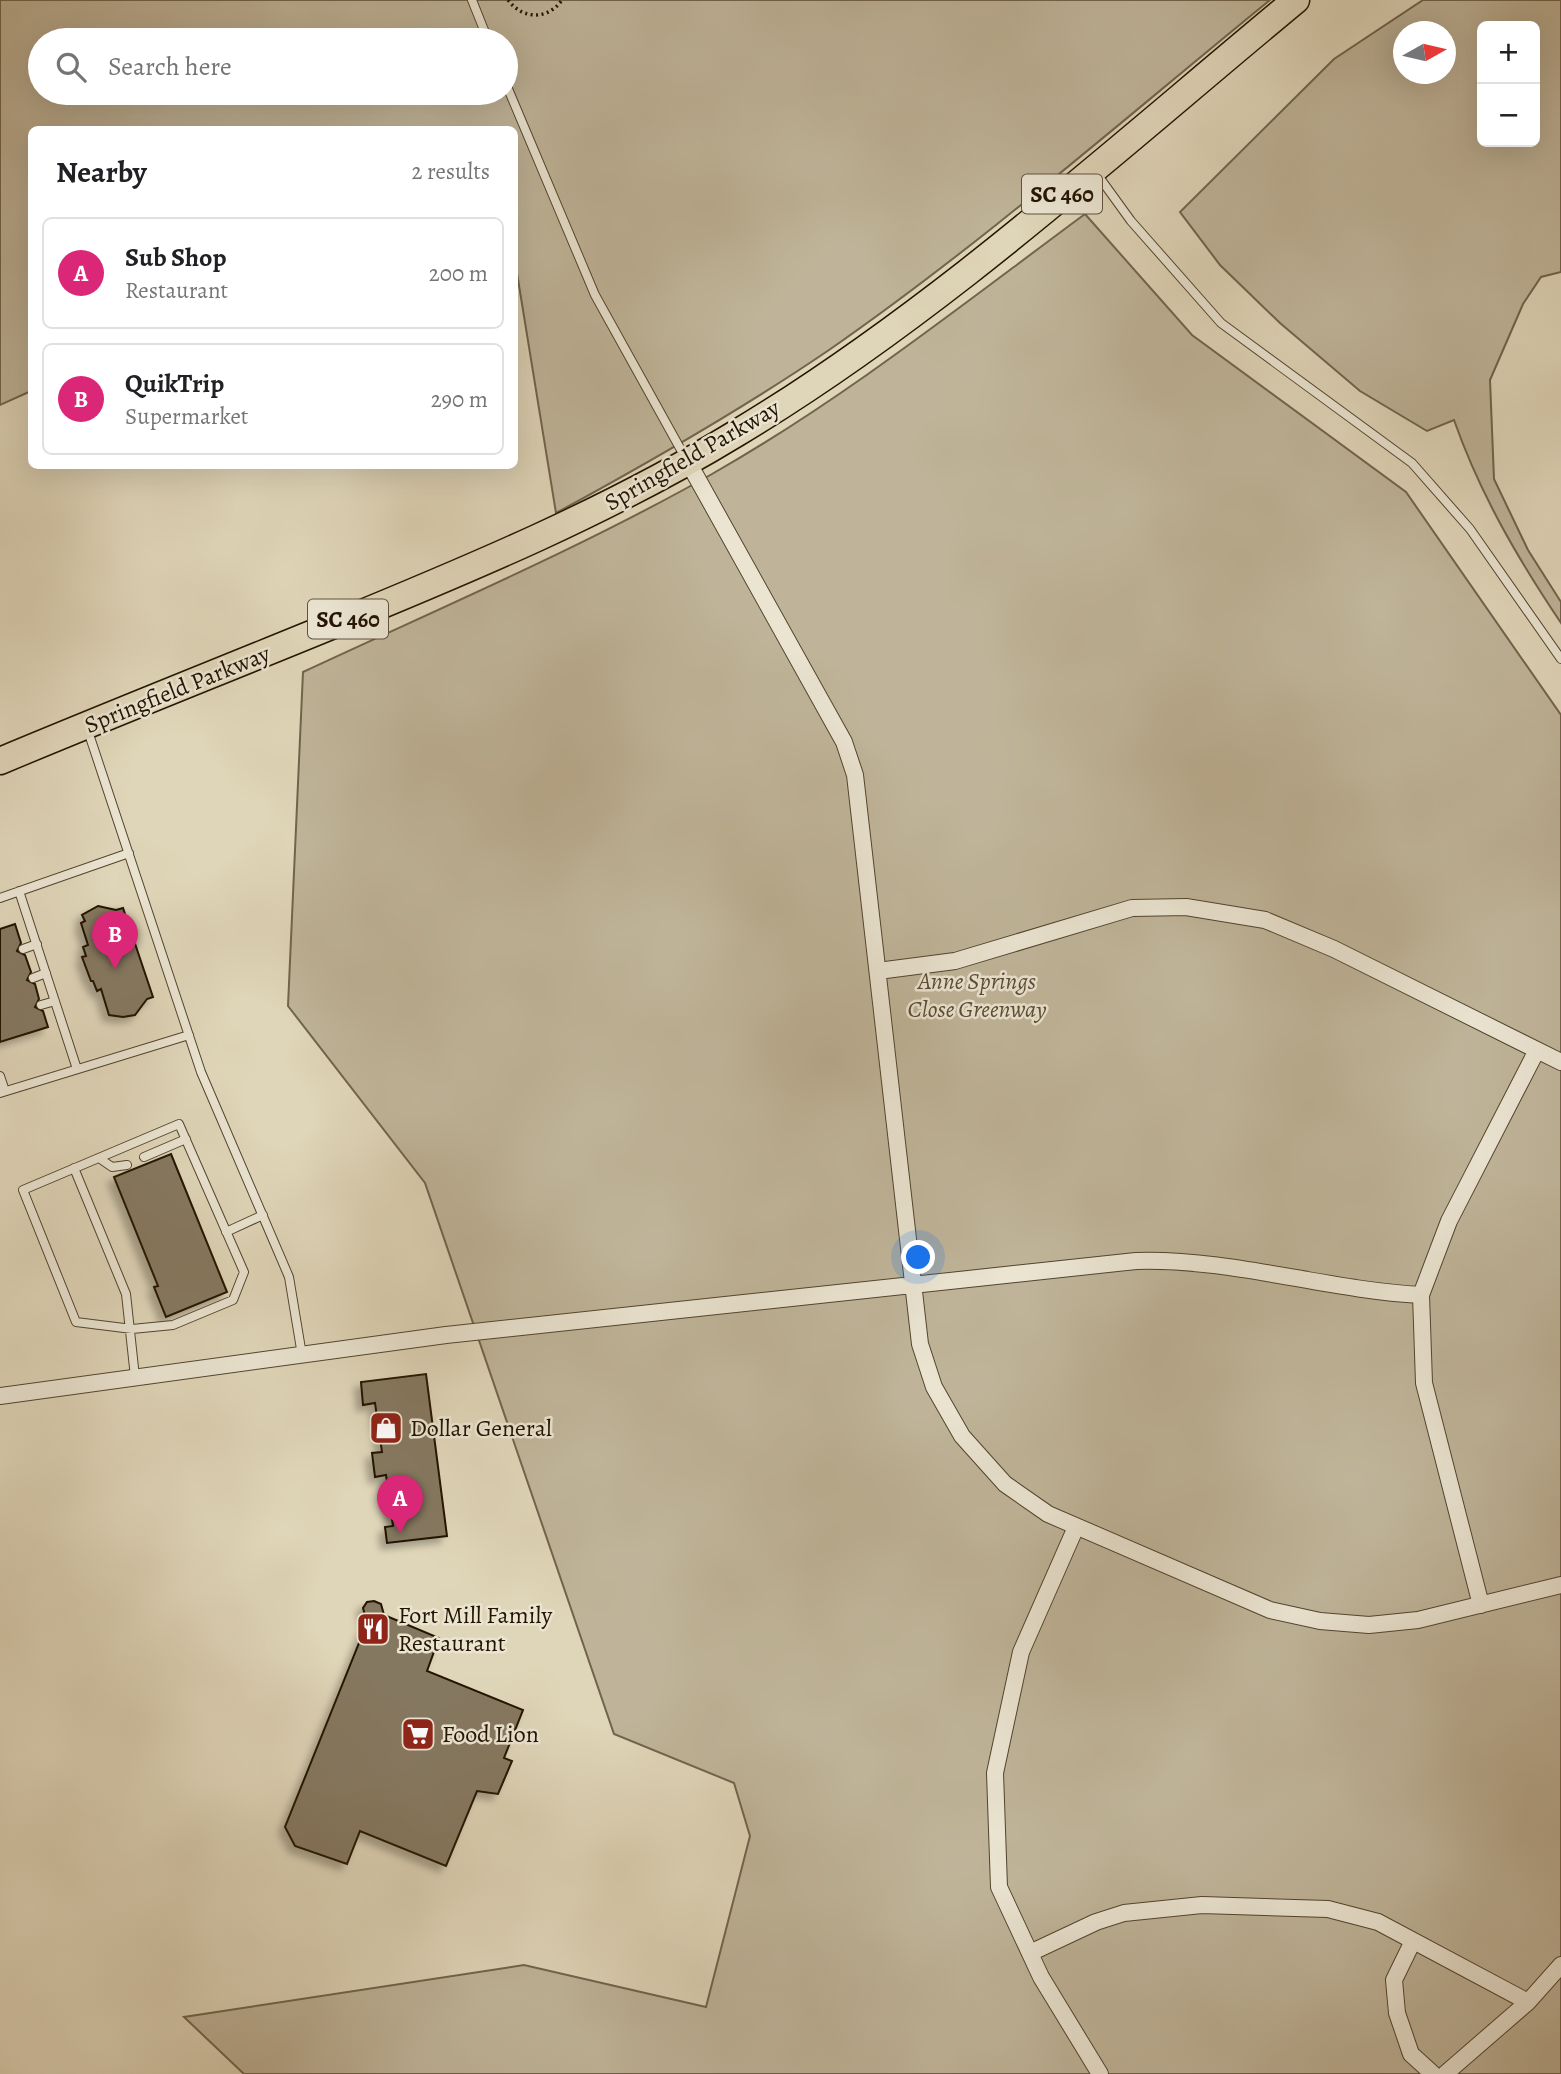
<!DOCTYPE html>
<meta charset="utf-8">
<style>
body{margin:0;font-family:Alegreya,serif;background:#f2f2f2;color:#202124}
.controls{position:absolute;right:21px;top:21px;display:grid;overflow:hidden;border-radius:10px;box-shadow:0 7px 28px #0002}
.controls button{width:63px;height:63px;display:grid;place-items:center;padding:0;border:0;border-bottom:2px solid #e0e0e0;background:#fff;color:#202124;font:35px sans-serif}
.compass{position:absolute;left:1393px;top:21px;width:63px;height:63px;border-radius:50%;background:#fff;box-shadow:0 7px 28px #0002;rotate:82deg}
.you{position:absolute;left:919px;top:1258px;width:24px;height:24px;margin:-18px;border:5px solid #fff;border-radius:50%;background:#1a73e8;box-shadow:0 0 0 10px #1a73e833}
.badge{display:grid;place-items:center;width:46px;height:46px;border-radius:50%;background:#db2777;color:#fff;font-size:23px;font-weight:700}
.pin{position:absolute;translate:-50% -58px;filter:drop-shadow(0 2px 4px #0008)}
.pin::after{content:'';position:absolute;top:37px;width:24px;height:21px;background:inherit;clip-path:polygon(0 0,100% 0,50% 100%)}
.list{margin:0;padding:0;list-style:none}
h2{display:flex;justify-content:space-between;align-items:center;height:91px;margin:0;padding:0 28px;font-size:30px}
h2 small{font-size:23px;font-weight:400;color:#757577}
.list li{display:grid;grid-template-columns:46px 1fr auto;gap:21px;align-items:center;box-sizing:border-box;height:112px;margin:0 14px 14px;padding:0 14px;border:2px solid #e0e0e0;border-radius:10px}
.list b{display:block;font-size:26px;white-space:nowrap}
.list p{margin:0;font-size:23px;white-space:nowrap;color:#757577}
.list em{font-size:23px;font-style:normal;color:#757577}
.icon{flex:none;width:38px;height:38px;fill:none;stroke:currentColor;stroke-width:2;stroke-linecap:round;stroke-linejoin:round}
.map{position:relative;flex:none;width:1561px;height:2074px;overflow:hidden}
.search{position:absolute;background:#fff;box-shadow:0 7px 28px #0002;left:28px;top:28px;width:490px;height:77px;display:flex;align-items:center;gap:18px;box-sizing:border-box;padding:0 24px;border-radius:38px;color:#757577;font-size:26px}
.panel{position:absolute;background:#fff;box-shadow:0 7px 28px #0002;left:28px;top:126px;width:490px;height:343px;border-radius:10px}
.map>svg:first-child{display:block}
.green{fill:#bfb499;stroke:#71644c;stroke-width:2;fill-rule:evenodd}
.building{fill:#857860;stroke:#231400;stroke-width:2;filter:url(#shadow)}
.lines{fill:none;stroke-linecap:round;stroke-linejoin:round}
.lane-casing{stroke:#52442e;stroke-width:10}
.street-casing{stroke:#52442e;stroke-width:18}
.primary-casing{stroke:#231400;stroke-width:29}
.path{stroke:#231400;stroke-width:3.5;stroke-dasharray:2 3.5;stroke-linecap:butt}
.lane{stroke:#eae4d1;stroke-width:8}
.street{stroke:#eae4d1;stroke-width:16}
.primary{stroke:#dfd5b8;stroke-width:26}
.labels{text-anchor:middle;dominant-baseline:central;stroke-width:5;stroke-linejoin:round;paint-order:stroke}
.shield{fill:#eae4d1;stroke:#5f523f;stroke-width:2}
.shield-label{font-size:23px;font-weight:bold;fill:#231400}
.street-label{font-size:24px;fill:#231400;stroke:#eae4d1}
.park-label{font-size:24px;font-style:italic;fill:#5a4c36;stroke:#eae4d1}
.poi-label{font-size:24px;fill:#231400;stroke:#eae4d1;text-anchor:start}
</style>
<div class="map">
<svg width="1561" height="2074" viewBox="0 0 1561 2074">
<defs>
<filter id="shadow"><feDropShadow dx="-6" dy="6" stdDeviation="3.5" flood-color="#0004"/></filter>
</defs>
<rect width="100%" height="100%" fill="#dfd5b8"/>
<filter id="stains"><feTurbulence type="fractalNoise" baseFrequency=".00286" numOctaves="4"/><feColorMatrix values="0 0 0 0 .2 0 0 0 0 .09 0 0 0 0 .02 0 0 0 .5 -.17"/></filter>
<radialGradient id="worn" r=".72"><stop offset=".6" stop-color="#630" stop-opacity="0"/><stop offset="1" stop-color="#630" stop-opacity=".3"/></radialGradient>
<path class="green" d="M0 0H1270C1125 118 983 243 829 350 741 410 650 462 556 513L515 261 514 130H32L31 391 0 405ZM40 40H506V93H40Z
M1423 0H1561V272L1541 277 1523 304 1490 380 1494 479 1528 550 1561 602V623C1518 559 1480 494 1454 420L1427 431 1360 391 1280 323 1220 265 1180 212 1334 59ZM1482 26H1535V142H1482ZM1404 32H1446V74H1404Z
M1085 214 1192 335 1406 492 1561 715V2074H244L184 2017 524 1965 706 2007 750 1836 734 1783 614 1734 425 1183 288 1006 303 672C440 608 581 548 712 474 844 399 963 304 1085 214Z"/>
<path class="building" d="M98 906 116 910 123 908 153 997 147 999 135 1015 123 1017 109 1015 101 989 97 991 93 981H91L82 957 86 956 83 947 88 945 81 923 85 921 82 915Z
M15 924 21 943 17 951 25 955 31 972 27 980 35 984 39 999 35 1007 43 1011 48 1027 0 1042V929Z
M171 1154 227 1292 166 1317 154 1287 158 1286 114 1177Z
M426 1374 447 1536 387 1543 385 1527 393 1526 386 1475 375 1477 372 1453 382 1452 375 1403 363 1405 361 1382Z
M374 1601 381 1604 384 1615 439 1638 427 1671 523 1710 504 1758 512 1761 498 1794 477 1791 446 1866 360 1831 347 1864 295 1846 285 1827 367 1623 363 1608 367 1602Z"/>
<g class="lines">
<defs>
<path id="lane" d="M472 0 488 40
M506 84 595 295 686 459
M1097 174 1131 221 1221 323 1412 463 1470 529 1561 659
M87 728 201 1072 289 1277 302 1355
M19 891 77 1069
M0 898 129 853
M23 949 37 944
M33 978 46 973
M41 1005 55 1001
M0 1076 5 1091
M0 1093 189 1035
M179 1124 244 1272 233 1300 173 1325 132 1329 76 1322 23 1190Z
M144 1157 186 1139
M99 1158 112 1167 127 1165
M74 1168 126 1294 135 1377
M226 1232 263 1215"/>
<path id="street" d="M687 460 844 742 855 775 920 1344 934 1387 962 1436 1005 1484 1048 1514 1270 1610 1320 1621 1369 1625 1418 1620 1561 1585
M878 971 955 961 1132 908 1186 907 1265 920 1334 949 1561 1062
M0 1396 446 1335 1136 1261C1231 1258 1326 1290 1421 1295
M1076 1527 1021 1652 995 1773 999 1887 1041 1977 1100 2074
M1481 1605 1424 1383 1421 1295 1449 1221 1537 1050
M1413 1941 1394 1980 1397 2013 1411 2054 1433 2074
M1030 1953 1096 1922 1124 1913 1202 1905 1328 1909 1378 1922 1528 2002
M1445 2074 1528 2002 1561 1965"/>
<path id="primary" d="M0 761C110 715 221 671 331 626 470 569 609 511 737 433 937 313 1117 148 1296 0"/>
</defs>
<use href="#lane" class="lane-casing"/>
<use href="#street" class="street-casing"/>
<use href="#primary" class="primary-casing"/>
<path class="path" d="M508 0C523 20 548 20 562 0"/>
<use href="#lane" class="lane"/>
<use href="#street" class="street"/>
<use href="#primary" class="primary"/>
</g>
<defs>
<symbol id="shop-square" viewBox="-11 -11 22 22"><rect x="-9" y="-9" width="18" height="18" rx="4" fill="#8f2418" stroke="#eae4d1"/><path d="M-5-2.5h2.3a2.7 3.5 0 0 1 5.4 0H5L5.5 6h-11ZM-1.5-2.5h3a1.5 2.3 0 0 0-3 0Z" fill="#fff"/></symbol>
<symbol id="restaurant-square" viewBox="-11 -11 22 22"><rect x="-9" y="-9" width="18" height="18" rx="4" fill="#8f2418" stroke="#eae4d1"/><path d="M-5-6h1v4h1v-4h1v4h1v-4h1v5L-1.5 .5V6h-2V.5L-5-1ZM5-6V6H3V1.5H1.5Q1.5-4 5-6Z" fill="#fff"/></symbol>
<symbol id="supermarket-square" viewBox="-11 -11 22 22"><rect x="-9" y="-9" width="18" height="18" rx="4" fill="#8f2418" stroke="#eae4d1"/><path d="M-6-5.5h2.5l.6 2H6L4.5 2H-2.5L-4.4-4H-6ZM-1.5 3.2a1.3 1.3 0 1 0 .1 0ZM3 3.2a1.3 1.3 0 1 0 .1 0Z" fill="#fff"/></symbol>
</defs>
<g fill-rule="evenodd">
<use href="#shop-square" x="367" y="1409" width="38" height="38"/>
<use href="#restaurant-square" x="354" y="1610" width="38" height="38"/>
<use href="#supermarket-square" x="399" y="1715" width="38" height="38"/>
</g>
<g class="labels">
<g class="shield">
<rect x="1022" y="174.5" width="80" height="39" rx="5"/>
<rect x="308" y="599.5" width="80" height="39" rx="5"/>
</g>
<g class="shield-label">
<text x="1062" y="194">SC 460</text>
<text x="348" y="619">SC 460</text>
</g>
<g class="street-label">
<text transform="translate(692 455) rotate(-30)">Springfield Parkway</text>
<text transform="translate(177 689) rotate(-22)">Springfield Parkway</text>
</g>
<g class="park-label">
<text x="977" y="981">Anne Springs<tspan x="977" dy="28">Close Greenway</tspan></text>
</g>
<g class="poi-label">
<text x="410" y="1428">Dollar General</text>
<text x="398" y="1615">Fort Mill Family<tspan x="398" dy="28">Restaurant</tspan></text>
<text x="442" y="1734">Food Lion</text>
</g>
</g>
<rect width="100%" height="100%" filter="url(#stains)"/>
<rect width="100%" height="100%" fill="url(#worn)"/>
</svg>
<div class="controls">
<button>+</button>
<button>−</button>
</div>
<svg class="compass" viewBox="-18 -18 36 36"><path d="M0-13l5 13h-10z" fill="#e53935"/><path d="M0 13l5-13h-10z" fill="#757577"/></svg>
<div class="you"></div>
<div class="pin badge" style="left:400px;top:1533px">A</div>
<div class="pin badge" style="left:115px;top:969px">B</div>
<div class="search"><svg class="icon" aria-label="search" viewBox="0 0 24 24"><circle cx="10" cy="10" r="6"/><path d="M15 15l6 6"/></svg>Search here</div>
<section class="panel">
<h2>Nearby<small>2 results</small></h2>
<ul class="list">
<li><span class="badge">A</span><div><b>Sub Shop</b><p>Restaurant</p></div><em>200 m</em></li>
<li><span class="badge">B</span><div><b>QuikTrip</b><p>Supermarket</p></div><em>290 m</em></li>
</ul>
</section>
</div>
